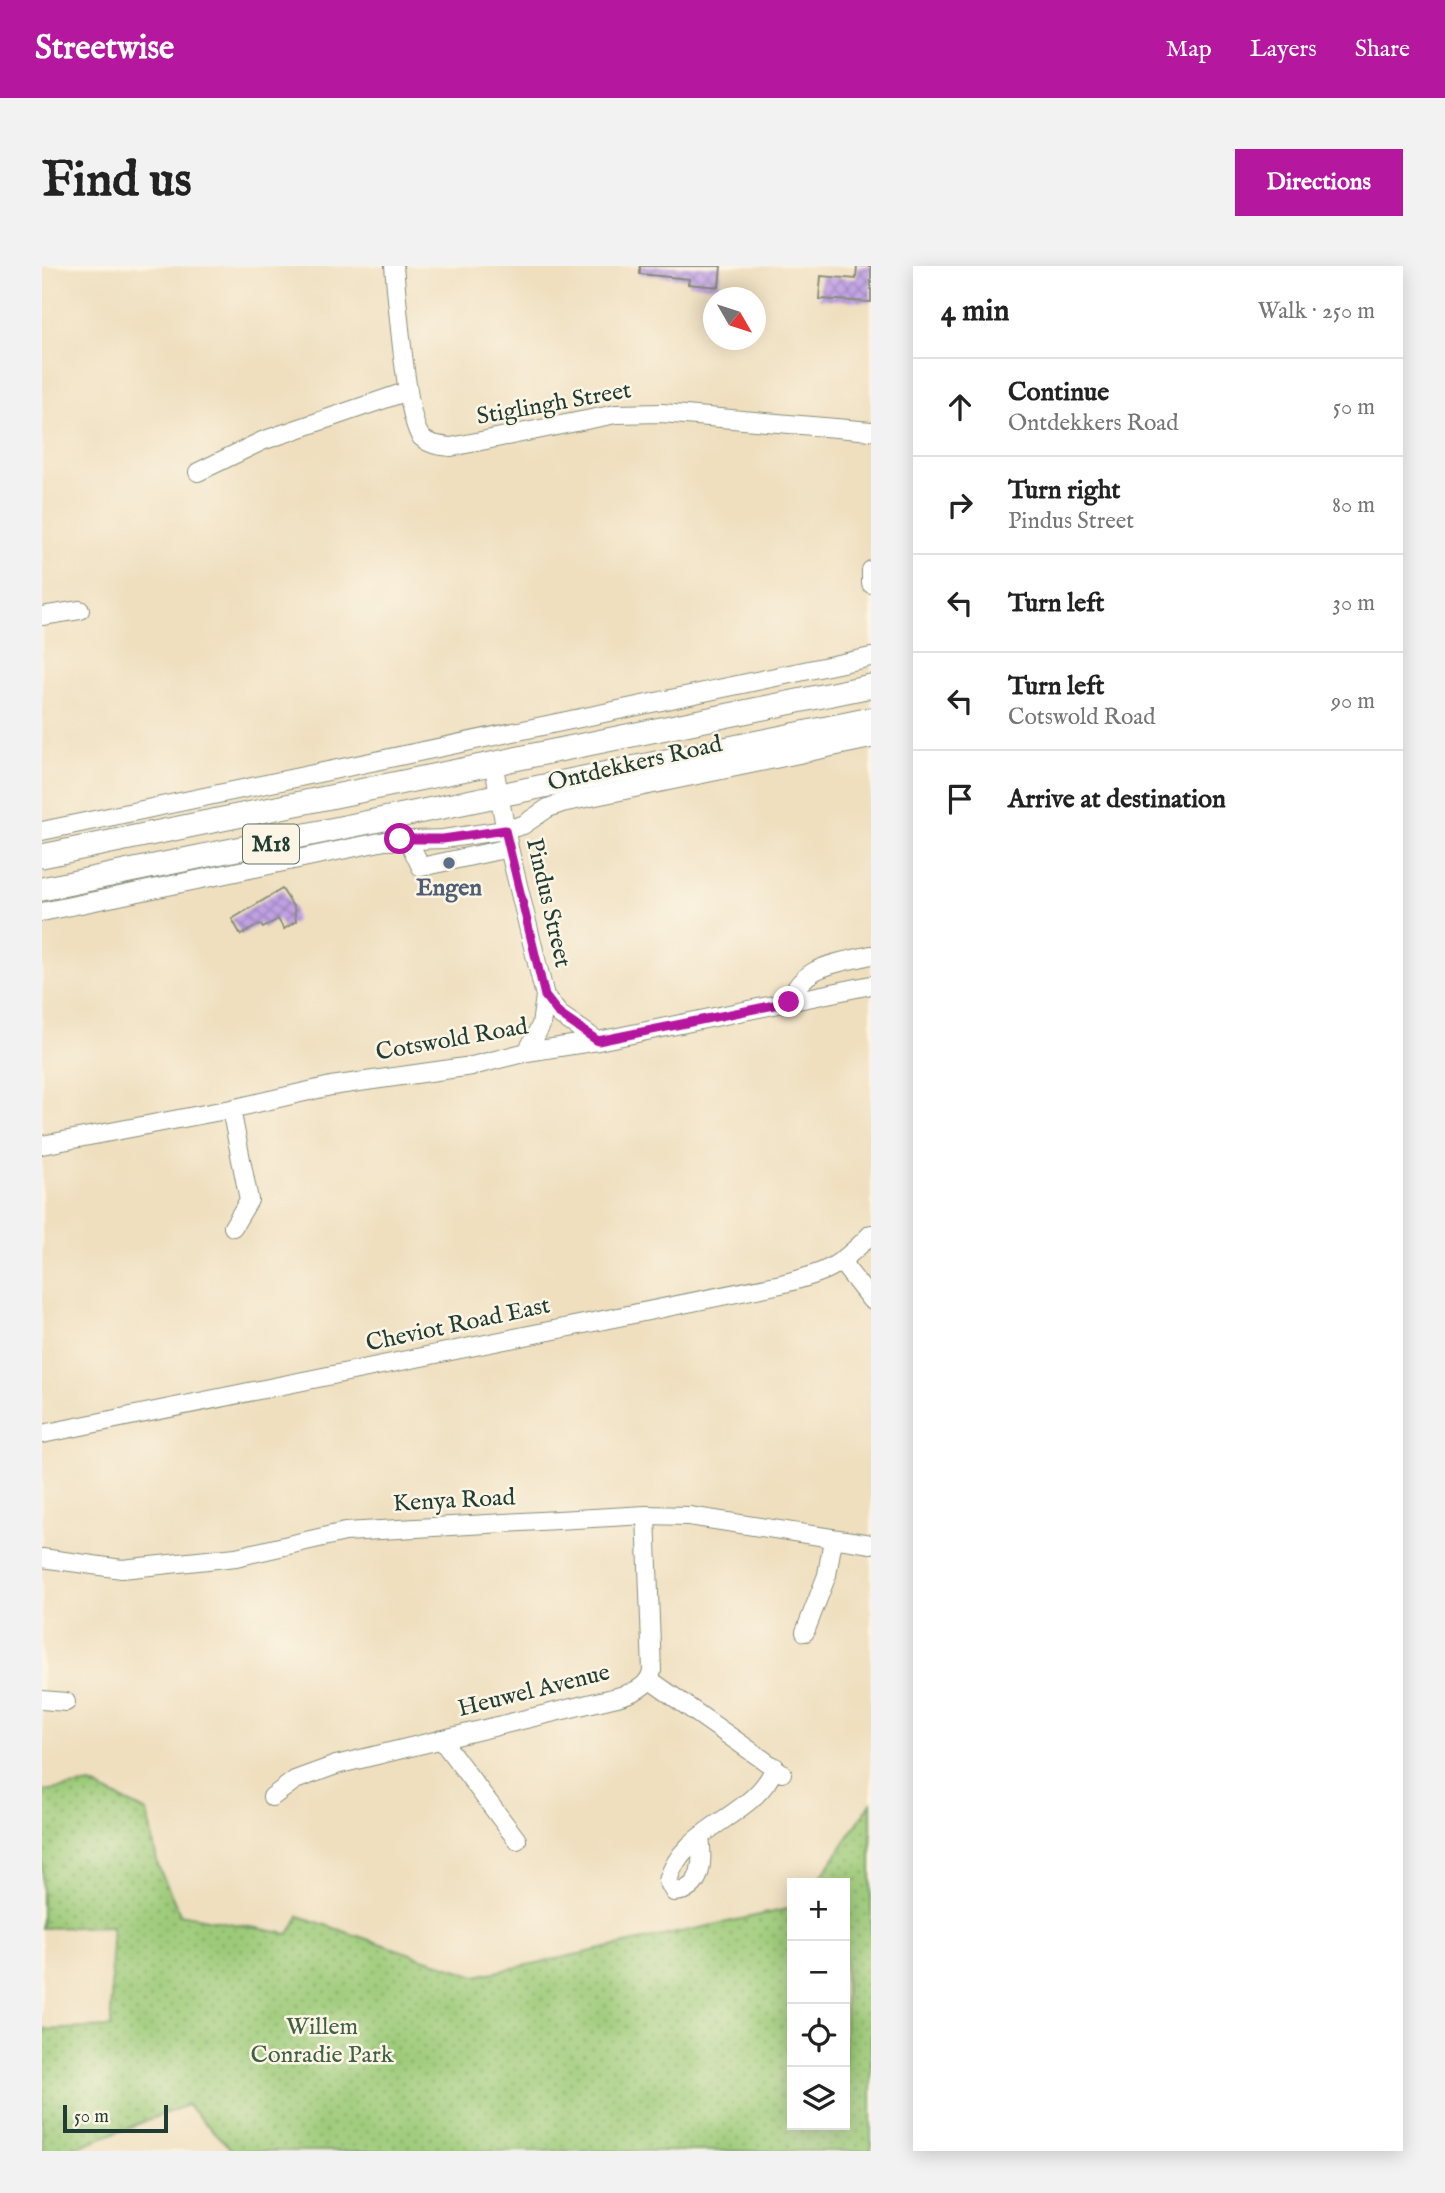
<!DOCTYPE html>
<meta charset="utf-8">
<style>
body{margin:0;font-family:"IM FELL English",serif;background:#f2f2f2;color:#222}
.controls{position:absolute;right:21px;bottom:21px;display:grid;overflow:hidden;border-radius:0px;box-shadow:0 4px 18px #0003}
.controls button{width:63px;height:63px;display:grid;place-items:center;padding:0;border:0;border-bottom:2px solid #e0e0e0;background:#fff;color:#222;font:35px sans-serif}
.compass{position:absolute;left:661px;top:21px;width:63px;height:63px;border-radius:50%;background:#fff;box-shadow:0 4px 18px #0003;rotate:129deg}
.scale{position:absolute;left:21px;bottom:18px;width:105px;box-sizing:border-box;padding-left:7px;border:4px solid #1f3d34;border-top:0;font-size:19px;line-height:24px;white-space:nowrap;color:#1f3d34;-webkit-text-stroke:5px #fcf5e5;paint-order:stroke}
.stop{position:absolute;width:21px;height:21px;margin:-16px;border:5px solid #b5179e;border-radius:50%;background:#fff}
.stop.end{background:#b5179e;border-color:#fff;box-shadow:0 2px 7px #0008}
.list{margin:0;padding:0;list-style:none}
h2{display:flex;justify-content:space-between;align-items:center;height:91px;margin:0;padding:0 28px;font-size:30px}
h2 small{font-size:23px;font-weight:400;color:#767676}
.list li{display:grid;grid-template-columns:46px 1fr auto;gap:21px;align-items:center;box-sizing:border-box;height:98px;padding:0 28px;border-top:2px solid #e0e0e0}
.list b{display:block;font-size:26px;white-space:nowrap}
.list p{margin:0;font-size:23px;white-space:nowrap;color:#767676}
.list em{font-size:23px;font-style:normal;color:#767676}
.icon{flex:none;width:38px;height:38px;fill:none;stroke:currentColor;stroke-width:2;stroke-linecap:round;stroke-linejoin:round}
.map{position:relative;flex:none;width:829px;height:1885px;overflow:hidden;border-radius:0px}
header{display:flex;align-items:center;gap:42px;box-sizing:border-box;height:98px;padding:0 35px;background:#b5179e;color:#fff}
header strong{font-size:33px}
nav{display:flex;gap:38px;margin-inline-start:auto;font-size:24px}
.intro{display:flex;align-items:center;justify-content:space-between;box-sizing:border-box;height:168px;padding:0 42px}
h1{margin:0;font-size:49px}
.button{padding:18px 32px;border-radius:0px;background:#b5179e;color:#fff;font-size:24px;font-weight:700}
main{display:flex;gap:42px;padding:0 42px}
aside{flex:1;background:#fff;border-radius:0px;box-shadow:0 4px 18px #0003}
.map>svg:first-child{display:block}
.park{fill:url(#park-dots);stroke:#5e8456;stroke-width:2}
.building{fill:url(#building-cross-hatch)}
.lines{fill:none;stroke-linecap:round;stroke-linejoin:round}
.minor-casing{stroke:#878e7a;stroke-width:20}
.major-casing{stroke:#878e7a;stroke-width:25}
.minor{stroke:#fff;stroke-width:18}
.major{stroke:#fff;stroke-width:23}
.route{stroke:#b5179e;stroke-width:9}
.service-dot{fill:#5c6f8a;stroke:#fcf5e5;stroke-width:2.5}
.labels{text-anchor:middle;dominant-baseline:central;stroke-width:5;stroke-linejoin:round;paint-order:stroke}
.shield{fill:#fcf5e5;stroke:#617469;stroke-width:2}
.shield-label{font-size:23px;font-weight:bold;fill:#1f3d34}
.street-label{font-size:24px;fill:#1f3d34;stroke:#fcf5e5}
.service-label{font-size:24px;font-weight:bold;fill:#4e5e75;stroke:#fcf5e5}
.park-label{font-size:24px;fill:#3e6045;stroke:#fcf5e5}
</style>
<header>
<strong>Streetwise</strong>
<nav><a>Map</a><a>Layers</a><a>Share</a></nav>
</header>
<div class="intro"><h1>Find us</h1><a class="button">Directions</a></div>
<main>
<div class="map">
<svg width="829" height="1885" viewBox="0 0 829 1885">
<defs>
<pattern id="park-dots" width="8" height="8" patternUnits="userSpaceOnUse" patternTransform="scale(1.75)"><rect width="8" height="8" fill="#9cca78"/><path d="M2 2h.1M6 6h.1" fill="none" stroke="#7fa563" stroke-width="1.8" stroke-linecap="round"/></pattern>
<pattern id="building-cross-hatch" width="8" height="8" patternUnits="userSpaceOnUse" patternTransform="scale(1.75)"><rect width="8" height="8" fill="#c1a1e4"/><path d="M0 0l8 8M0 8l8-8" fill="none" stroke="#9c84ba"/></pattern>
</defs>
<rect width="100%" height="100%" fill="#fcf5e5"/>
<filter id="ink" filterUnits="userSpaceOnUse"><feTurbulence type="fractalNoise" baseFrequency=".0143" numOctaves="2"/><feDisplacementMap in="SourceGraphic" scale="14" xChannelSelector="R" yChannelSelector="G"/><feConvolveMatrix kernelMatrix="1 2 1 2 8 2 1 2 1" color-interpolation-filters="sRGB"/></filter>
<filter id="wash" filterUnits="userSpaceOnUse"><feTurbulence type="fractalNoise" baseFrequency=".00686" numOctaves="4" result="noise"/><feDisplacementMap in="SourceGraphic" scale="28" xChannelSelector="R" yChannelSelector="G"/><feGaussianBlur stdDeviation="1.57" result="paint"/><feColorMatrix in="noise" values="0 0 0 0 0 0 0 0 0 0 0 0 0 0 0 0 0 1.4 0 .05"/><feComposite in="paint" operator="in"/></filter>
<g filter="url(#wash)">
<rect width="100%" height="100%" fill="#efdfbf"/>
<path class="park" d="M49 1518 105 1546 116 1600 138 1648 247 1668 257 1650 434 1710 750 1642V1859H803V1617H775L829 1537V1885H191L145 1839 25 1885H0V1764L69 1761 70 1660 0 1662V1525Z"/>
<g id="blocks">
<path class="building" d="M598 0H679L677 21 646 18 647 13 598 8Z
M815 0H829V36L777 33 779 10 814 13Z
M240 623 252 642 254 655 242 663 236 653 221 662 218 658 199 669 190 653Z"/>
</g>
</g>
<g filter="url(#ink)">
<use href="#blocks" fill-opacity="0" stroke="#878e7a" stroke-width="2"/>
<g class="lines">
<defs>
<path id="minor" d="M352 0C355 31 364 152 379 171 387 179 399 180 409 181L574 148 620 147 829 165
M156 206 220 175 366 125
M829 304V318
M0 350 38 344
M451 496 467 582 503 730 499 759 485 786
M0 565 829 391
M366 574 379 601 467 582
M0 646 343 575 401 573 463 564 481 559 506 542 520 537 829 473
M503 730 517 748 556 775
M747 736C761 698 794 698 829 689
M189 843 207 934 191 961
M0 879 189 843 289 820 430 800 485 786 556 775 829 719
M800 997 829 1034
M0 1168 739 1018C784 1007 796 1002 829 968
M0 1292 80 1303 194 1291 303 1266 604 1249 647 1250 829 1278
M763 1366 785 1309 791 1273
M608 1414 740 1507
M0 1434 24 1436
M399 1473 475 1574
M230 1531 253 1514 294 1499 575 1431C590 1427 606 1422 610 1405L604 1249
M658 1571C661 1593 662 1625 632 1626L626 1615C640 1560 713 1552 733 1501"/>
<path id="major" d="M0 590 829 420
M0 623 829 453"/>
</defs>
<use href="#minor" class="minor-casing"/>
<use href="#major" class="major-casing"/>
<use href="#minor" class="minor"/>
<use href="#major" class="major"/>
</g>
</g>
<g class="lines" filter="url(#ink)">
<path class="route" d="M358 573H401L463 564 503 730 517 748 556 775 747 736"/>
</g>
<circle class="service-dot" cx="407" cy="597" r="7"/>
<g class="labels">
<rect class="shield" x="201" y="558.5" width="56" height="39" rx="5"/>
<g class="shield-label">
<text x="229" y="578">M18</text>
</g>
<g class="street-label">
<text transform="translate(512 138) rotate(-10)">Stiglingh Street</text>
<text transform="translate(593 498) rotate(-13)">Ontdekkers Road</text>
<text transform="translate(506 637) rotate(77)">Pindus Street</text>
<text transform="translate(410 774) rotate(-10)">Cotswold Road</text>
<text transform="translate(416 1059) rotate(-12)">Cheviot Road East</text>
<text transform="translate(412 1235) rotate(-3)">Kenya Road</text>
<text transform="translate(492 1425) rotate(-14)">Heuwel Avenue</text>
</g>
<g class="service-label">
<text x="407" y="622">Engen</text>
</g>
<g class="park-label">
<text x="280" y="1761">Willem<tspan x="280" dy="28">Conradie Park</tspan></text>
</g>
</g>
</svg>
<div class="controls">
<button>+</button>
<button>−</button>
<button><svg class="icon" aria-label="locate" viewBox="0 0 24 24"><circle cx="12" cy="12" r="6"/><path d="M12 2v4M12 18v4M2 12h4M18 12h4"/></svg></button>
<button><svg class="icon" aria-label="layers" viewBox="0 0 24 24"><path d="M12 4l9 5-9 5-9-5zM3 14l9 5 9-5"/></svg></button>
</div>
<svg class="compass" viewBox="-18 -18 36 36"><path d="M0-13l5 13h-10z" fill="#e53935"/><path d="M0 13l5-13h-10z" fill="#767676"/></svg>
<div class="scale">50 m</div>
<div class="stop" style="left:358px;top:573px"></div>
<div class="stop end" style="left:747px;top:736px"></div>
</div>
<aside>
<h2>4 min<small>Walk · 250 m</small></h2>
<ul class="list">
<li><svg class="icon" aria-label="ahead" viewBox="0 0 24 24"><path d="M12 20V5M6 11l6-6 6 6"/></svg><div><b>Continue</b><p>Ontdekkers Road</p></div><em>50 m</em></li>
<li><svg class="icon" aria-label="right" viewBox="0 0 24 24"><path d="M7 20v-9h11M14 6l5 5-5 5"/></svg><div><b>Turn right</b><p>Pindus Street</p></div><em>80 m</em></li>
<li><svg class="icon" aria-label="left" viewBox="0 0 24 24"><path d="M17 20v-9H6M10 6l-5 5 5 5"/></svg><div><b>Turn left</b></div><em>30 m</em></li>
<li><svg class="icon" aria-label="left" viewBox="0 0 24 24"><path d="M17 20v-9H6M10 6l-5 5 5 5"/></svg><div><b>Turn left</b><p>Cotswold Road</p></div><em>90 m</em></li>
<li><svg class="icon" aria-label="arrive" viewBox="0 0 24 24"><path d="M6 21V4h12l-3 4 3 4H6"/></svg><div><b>Arrive at destination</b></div></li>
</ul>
</aside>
</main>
